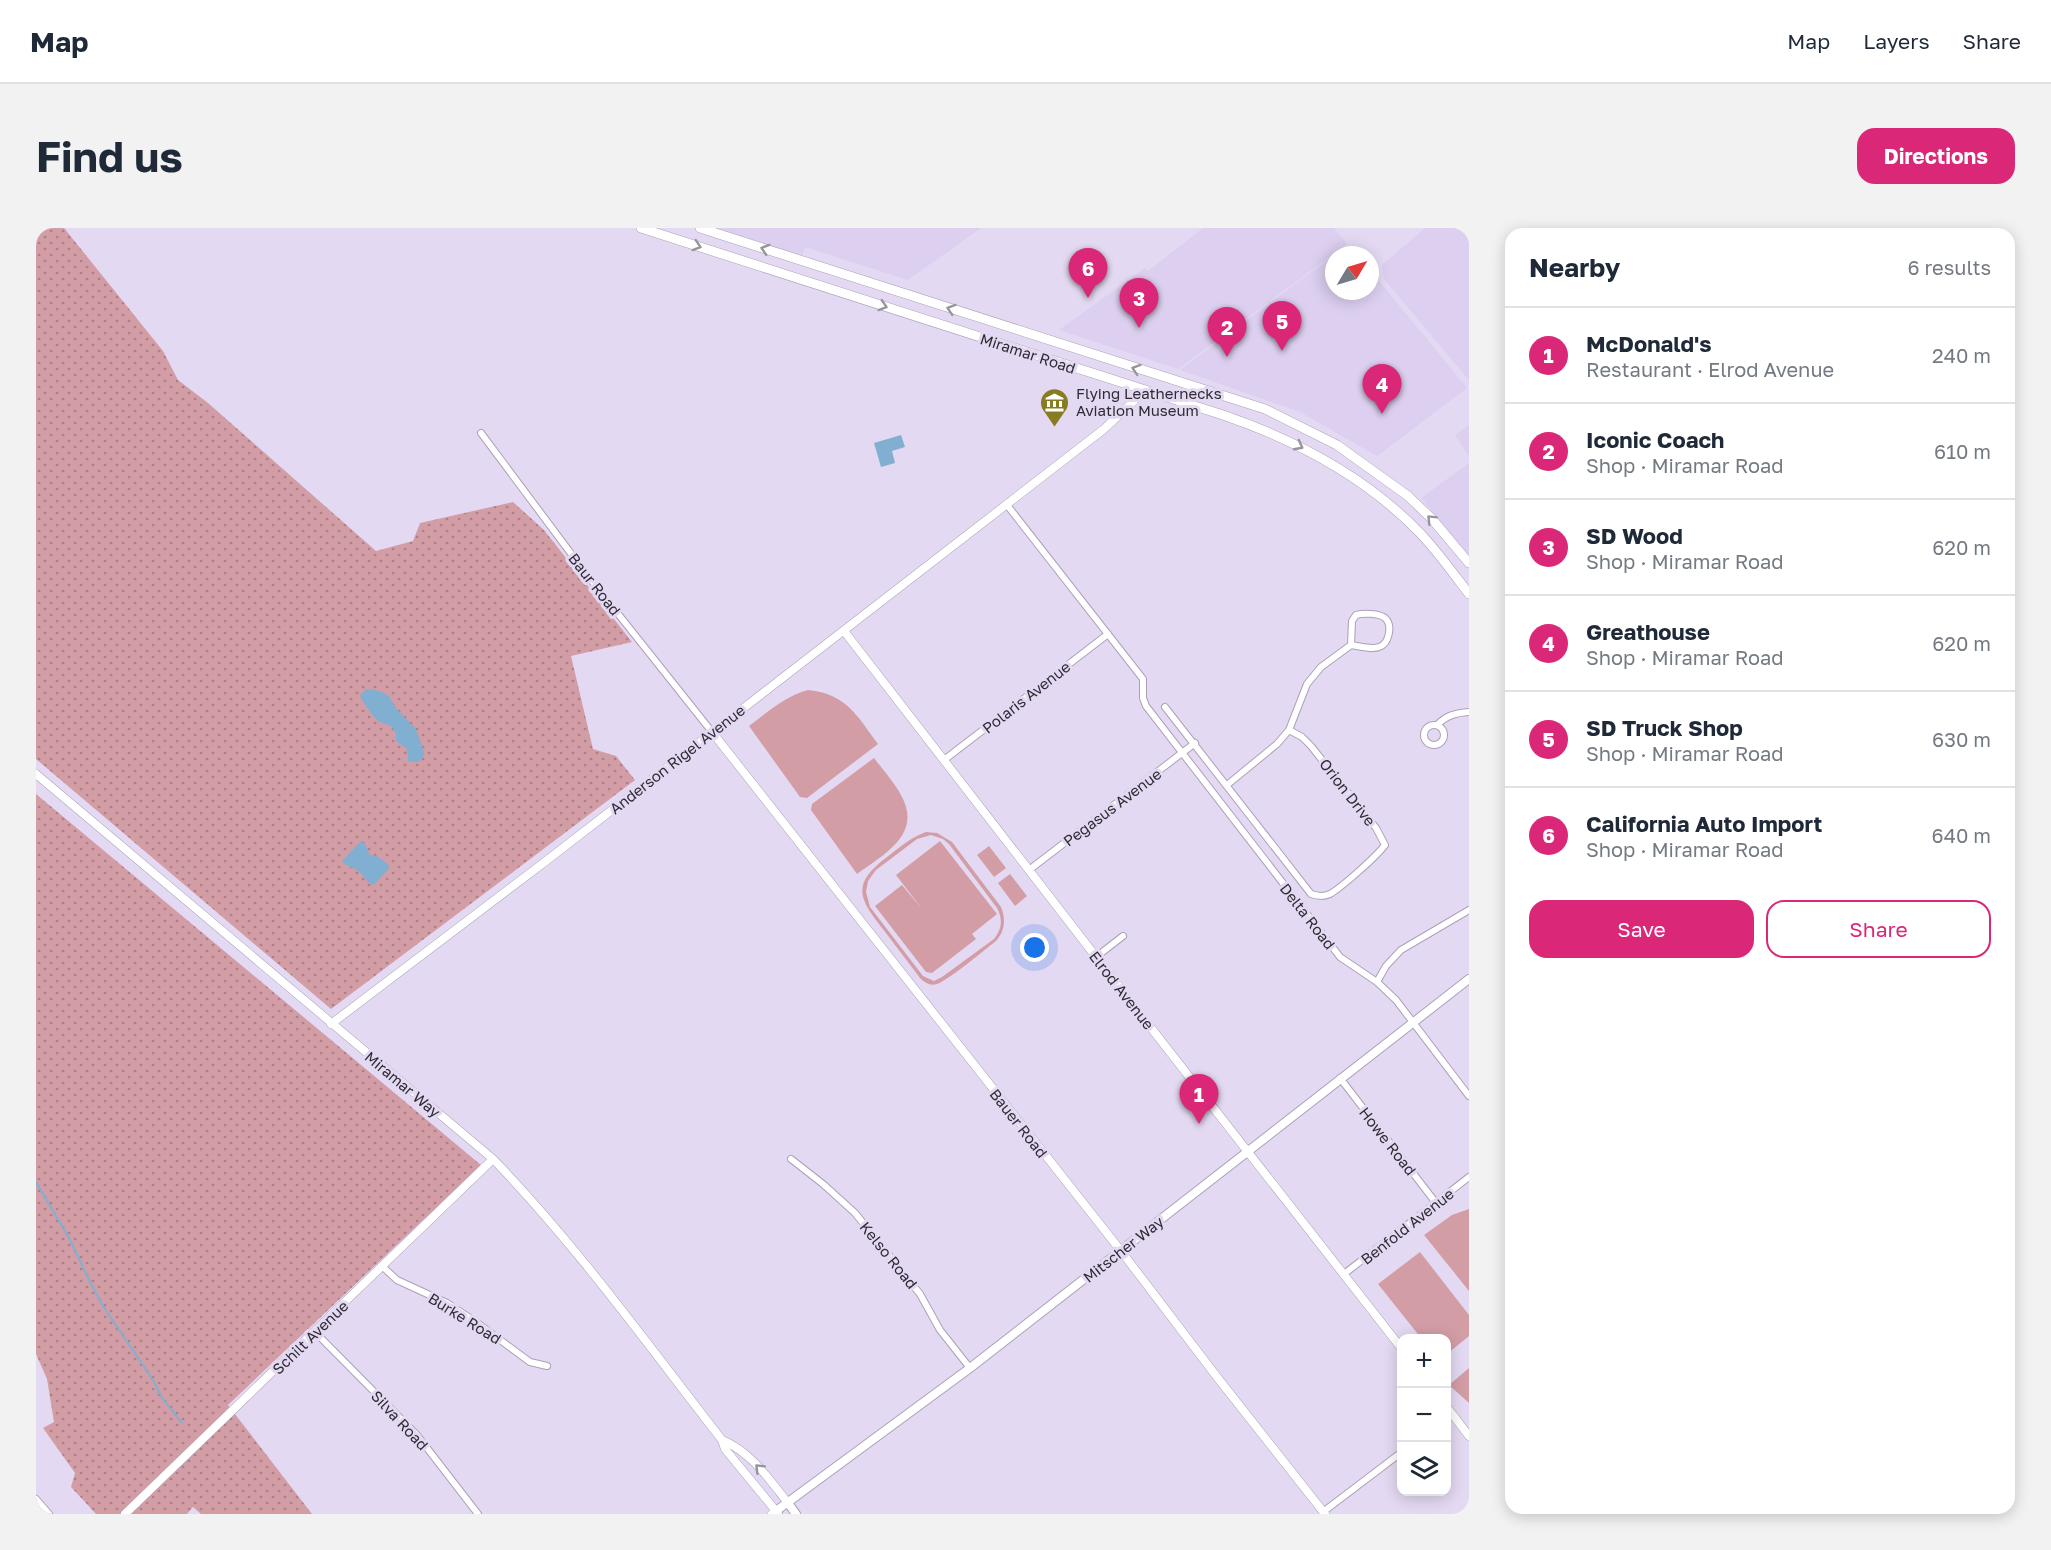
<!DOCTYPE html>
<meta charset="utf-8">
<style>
body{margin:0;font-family:"Golos Text",sans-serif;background:#f2f2f3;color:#1f2937}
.controls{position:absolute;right:18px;bottom:18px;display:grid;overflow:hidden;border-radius:12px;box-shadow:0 3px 15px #0003}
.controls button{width:54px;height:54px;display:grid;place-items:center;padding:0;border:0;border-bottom:2px solid #e0e1e3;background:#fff;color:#1f2937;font:30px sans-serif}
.compass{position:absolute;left:1289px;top:18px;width:54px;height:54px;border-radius:50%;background:#fff;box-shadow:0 3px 15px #0003;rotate:52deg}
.you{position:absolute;left:999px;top:720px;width:21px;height:21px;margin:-15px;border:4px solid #fff;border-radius:50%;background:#1a73e8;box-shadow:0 0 0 9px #1a73e833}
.badge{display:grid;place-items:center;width:39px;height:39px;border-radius:50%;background:#db2777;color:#fff;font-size:20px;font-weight:700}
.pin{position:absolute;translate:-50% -50px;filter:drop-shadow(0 2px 3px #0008)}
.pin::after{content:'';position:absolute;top:32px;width:21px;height:18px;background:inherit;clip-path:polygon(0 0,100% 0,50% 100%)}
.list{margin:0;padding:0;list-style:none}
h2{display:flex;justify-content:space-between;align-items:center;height:78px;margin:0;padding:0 24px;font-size:26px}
h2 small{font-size:20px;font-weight:400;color:#747a83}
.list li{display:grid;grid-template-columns:39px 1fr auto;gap:18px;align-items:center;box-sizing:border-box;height:96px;padding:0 24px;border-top:2px solid #e0e1e3}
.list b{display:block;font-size:22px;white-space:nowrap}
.list p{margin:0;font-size:20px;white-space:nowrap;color:#747a83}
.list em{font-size:20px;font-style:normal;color:#747a83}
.actions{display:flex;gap:12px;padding:18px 24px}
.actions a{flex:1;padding:14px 0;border:2px solid #db2777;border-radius:18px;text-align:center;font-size:21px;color:#db2777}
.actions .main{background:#db2777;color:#fff}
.icon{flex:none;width:33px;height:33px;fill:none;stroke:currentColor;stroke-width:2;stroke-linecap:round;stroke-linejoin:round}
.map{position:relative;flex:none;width:1433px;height:1286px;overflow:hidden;border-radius:18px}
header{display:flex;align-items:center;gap:36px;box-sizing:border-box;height:84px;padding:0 30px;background:#fff;border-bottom:2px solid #e0e1e3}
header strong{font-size:28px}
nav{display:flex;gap:33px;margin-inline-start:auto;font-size:21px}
.intro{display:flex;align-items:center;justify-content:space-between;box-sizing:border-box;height:144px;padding:0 36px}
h1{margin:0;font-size:42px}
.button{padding:15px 27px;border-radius:18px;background:#db2777;color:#fff;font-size:21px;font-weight:700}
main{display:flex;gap:36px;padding:0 36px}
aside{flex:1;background:#fff;border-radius:18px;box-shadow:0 3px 15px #0003}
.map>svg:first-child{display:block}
.built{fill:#dccfef}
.grass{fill:url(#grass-dots)}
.garden{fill:#d39da6;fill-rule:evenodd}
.water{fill:#80afd2}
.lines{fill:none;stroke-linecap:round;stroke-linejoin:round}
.stream{stroke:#80afd2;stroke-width:2}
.minor-casing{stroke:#aca1b9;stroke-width:8}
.tertiary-casing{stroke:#aca1b9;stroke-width:9}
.secondary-casing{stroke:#aca1b9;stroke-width:10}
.primary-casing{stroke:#aca1b9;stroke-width:10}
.minor{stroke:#fff;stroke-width:6}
.tertiary{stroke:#fff;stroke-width:8}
.secondary{stroke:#fff;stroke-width:8}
.primary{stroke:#fff;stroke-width:9}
.oneway{stroke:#97959a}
.labels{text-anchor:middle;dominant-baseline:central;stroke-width:6;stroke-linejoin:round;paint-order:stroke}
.street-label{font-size:15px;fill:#2f2b34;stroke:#e4d9f2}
.poi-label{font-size:15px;fill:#2f2b34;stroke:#e4d9f2;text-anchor:start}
</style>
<header>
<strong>Map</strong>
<nav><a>Map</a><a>Layers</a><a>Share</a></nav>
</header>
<div class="intro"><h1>Find us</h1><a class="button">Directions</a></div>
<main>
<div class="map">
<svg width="1433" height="1286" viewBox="0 0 1433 1286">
<defs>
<pattern id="grass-dots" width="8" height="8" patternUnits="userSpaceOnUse" patternTransform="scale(1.5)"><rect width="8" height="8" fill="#d39da6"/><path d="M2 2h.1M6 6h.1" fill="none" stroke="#ac8088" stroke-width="1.8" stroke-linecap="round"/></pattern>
</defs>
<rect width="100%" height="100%" fill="#e4d9f2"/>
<path class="built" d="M679 0H945L872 52 769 19 766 27Z
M1167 0H1298L1311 16 1142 141 1023 102 1109 40 1112 43Z
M1389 0H1433V152L1348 51 1346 37Z
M1298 27V63H1334V42L1431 160 1341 228 1264 184 1144 142Z
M1433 197V229L1419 207Z
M1433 235V327L1385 270Z"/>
<path class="grass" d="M0 0H28L127 123 142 152 172 175 340 323 377 313 384 295 477 274 508 302 596 414 535 428 557 521 580 528 599 552 295 781 0 531Z
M0 566 445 937 192 1177 276 1286H165L157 1279 151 1286H60L35 1259 39 1245 7 1200 18 1194 11 1151 0 1126Z"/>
<path class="garden" d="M772 462C811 466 821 488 842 516L771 570 764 569 713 498C732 484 749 468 772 462Z
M838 530C847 542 859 555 866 569 886 607 847 627 821 646L775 582 776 576Z
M890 604 901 605 916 614 965 679C970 691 969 703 960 713 948 722 913 752 901 756 894 758 889 755 884 750 873 735 861 720 850 705 825 673 812 658 851 629 863 620 875 609 890 604ZM895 607 907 611 913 616 961 680C967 691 966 701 958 711L906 749 898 753 887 748 834 679 830 664 832 653 840 642 881 611Z
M904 613 961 686 936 706 940 711 896 745 890 744 839 678 866 657 886 681 860 647Z
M953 618 970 640 958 649 941 627Z
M974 646 991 668 979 678 962 655Z
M1433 981V1063L1388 1007 1416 987Z
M1384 1024 1433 1087V1108L1411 1126 1410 1110H1385L1342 1056Z
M1433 1140V1175L1413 1157Z"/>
<path class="water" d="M865 207 869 219 856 223 859 235 845 239 838 215Z
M330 461 344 463 353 468 360 480 380 501 388 524C388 534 380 535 372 533L371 521 360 513V506L356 499C352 496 346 496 342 493 338 490 325 472 324 467Z
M325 613 329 616 334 627 341 628 353 637 352 642 338 657C329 655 328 645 319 641 313 638 310 638 306 633Z"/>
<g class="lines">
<path class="stream" d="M0 954 33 1010 55 1056 67 1078 117 1152 126 1170 146 1195"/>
<defs>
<path id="minor" d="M445 205 548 343 676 504
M971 277 1107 451V470L1110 478 1284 703 1304 729 1341 754 1360 772 1433 868
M1129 479 1275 666C1282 668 1287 669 1294 666 1306 659 1340 629 1349 617L1340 600 1275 518 1266 509 1253 502
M1388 507a10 10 0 1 1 20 0a10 10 0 1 1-20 0Z
M1401 497C1411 487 1420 485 1433 484
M908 532 1072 406
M1191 557 1241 516 1253 502 1271 456 1285 439 1315 417C1323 418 1336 422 1343 419 1353 416 1357 397 1349 390 1343 385 1327 385 1320 387L1316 393 1315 417
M993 642 1159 515
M1060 729 1087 708
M1341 754 1350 738 1365 722 1433 682
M1304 850 1400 975
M755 931 787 956 819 985 884 1066 904 1102 934 1140
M347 1039 361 1052 411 1075 440 1094 494 1134 511 1138
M1308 1046 1433 949
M279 1104 381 1207 442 1286
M0 1271 13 1286
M1287 1284 1366 1224"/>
<path id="tertiary" d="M808 403 1105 787 1366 1121
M676 504 1085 1023 1181 1149 1289 1286
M0 546 457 931C541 1018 612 1117 686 1212L689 1221 740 1283 736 1286
M295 796 510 633 1068 201 1098 173 1102 160
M1410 1178 1433 1208
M686 1212C715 1224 733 1251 752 1275
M89 1286 457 931"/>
<path id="secondary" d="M752 1275 760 1286
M742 1286 740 1283 934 1140 1433 751"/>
<path id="primary" d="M605 0 1187 187C1260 212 1330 249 1384 305 1402 324 1417 345 1433 366
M664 0 1229 181 1301 217 1372 268 1396 291 1433 335"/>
</defs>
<use href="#minor" class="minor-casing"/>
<use href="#tertiary" class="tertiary-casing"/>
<use href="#secondary" class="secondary-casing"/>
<use href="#primary" class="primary-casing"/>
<use href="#minor" class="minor"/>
<use href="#tertiary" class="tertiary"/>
<use href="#secondary" class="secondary"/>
<use href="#primary" class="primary"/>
</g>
<defs><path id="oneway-chevron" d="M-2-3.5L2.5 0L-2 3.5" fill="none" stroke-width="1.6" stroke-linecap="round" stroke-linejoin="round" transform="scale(1.5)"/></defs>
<g class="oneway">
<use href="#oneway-chevron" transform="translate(661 18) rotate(18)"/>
<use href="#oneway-chevron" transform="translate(729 21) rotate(-162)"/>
<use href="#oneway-chevron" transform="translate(847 78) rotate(18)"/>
<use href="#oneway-chevron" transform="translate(915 81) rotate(-162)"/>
<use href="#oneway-chevron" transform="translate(1100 141) rotate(-162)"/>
<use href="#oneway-chevron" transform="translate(1263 218) rotate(28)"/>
<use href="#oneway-chevron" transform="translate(1395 291) rotate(-135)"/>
<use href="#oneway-chevron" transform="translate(723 1240) rotate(-135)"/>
</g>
<defs>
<symbol id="museum-pin" viewBox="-11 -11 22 30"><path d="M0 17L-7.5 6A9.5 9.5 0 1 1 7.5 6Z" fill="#887c22" stroke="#e4d9f2"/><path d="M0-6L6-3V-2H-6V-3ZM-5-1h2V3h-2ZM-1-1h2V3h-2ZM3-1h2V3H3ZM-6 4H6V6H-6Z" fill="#fff"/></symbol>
</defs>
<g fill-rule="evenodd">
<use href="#museum-pin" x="1002" y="158" width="33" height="45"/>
</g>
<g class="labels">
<g class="street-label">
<text transform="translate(992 125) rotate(18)">Miramar Road</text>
<text transform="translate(559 356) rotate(52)">Baur Road</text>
<text transform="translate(990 469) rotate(-38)">Polaris Avenue</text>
<text transform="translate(641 531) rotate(-38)">Anderson Rigel Avenue</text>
<text transform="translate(1312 564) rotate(52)">Orion Drive</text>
<text transform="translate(1076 579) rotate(-37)">Pegasus Avenue</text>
<text transform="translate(1272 688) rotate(52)">Delta Road</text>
<text transform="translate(1086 762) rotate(52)">Elrod Avenue</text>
<text transform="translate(367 856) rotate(40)">Miramar Way</text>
<text transform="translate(983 895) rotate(52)">Bauer Road</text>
<text transform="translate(1352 913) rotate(52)">Howe Road</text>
<text transform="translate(1371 998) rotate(-38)">Benfold Avenue</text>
<text transform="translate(1087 1021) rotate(-38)">Mitscher Way</text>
<text transform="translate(853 1027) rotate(51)">Kelso Road</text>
<text transform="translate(429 1090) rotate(32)">Burke Road</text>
<text transform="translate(274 1109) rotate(-44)">Schilt Avenue</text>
<text transform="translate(364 1192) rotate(47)">Silva Road</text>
</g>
<g class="poi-label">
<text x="1040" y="165">Flying Leathernecks<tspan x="1040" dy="17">Aviation Museum</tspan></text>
</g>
</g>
</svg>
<div class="controls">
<button>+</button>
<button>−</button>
<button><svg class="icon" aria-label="layers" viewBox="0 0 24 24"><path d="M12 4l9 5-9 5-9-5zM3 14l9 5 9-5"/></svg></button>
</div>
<svg class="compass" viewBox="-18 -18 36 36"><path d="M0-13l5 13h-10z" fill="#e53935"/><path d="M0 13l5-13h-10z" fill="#747a83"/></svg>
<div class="you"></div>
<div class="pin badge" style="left:1163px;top:896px">1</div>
<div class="pin badge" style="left:1191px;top:129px">2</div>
<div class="pin badge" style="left:1103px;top:100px">3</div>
<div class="pin badge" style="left:1346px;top:186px">4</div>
<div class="pin badge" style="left:1246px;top:123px">5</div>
<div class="pin badge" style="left:1052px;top:70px">6</div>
</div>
<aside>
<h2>Nearby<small>6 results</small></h2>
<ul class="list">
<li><span class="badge">1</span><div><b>McDonald's</b><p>Restaurant · Elrod Avenue</p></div><em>240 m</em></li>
<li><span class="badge">2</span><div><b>Iconic Coach</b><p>Shop · Miramar Road</p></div><em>610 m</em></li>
<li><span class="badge">3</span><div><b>SD Wood</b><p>Shop · Miramar Road</p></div><em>620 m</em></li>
<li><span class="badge">4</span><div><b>Greathouse</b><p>Shop · Miramar Road</p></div><em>620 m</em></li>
<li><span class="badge">5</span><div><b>SD Truck Shop</b><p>Shop · Miramar Road</p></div><em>630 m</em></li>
<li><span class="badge">6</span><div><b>California Auto Import</b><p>Shop · Miramar Road</p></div><em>640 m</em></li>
</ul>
<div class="actions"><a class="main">Save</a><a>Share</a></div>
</aside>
</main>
